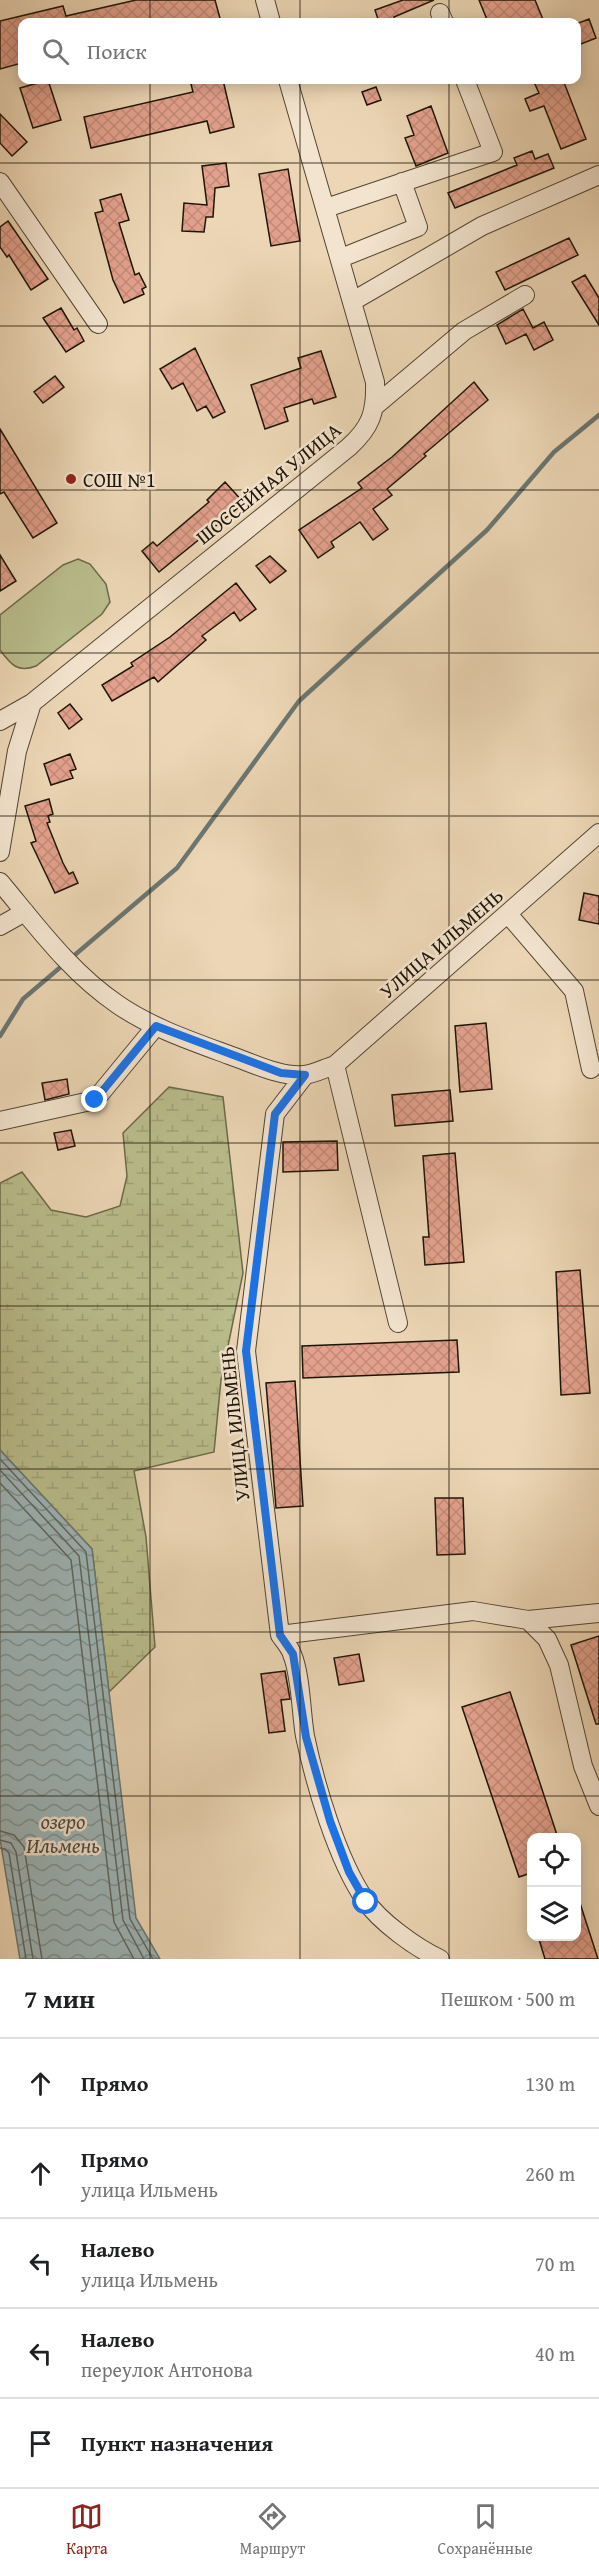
<!DOCTYPE html>
<html lang="ru">
<meta charset="utf-8">
<style>
body{margin:0;font-family:"Gentium Book Plus",serif;background:#f6f6f6;color:#202124}
.controls{position:absolute;right:18px;bottom:18px;display:grid;overflow:hidden;border-radius:12px;box-shadow:0 3px 15px #0003}
.controls button{width:54px;height:54px;display:grid;place-items:center;padding:0;border:0;border-bottom:2px solid #e0e0e0;background:#fff;color:#202124;font:30px sans-serif}
.stop{position:absolute;width:18px;height:18px;margin:-14px;border:4px solid #1a73e8;border-radius:50%;background:#fff}
.stop.end{background:#1a73e8;border-color:#fff;box-shadow:0 2px 6px #0008}
.list{margin:0;padding:0;list-style:none}
h2{display:flex;justify-content:space-between;align-items:center;height:78px;margin:0;padding:0 24px;font-size:26px}
h2 small{font-size:20px;font-weight:400;color:#757577}
.list li{display:grid;grid-template-columns:39px 1fr auto;gap:18px;align-items:center;box-sizing:border-box;height:90px;padding:0 24px;border-top:2px solid #e0e0e0}
.list b{display:block;font-size:22px;white-space:nowrap}
.list p{margin:0;font-size:20px;white-space:nowrap;color:#757577}
.list em{font-size:20px;font-style:normal;color:#757577}
.icon{flex:none;width:33px;height:33px;fill:none;stroke:currentColor;stroke-width:2;stroke-linecap:round;stroke-linejoin:round}
.map{position:relative;flex:none;width:599px;height:1959px;overflow:hidden}
.search{position:absolute;background:#fff;box-shadow:0 3px 15px #0003;left:18px;right:18px;top:18px;height:66px;display:flex;align-items:center;gap:15px;box-sizing:border-box;padding:0 21px;border-radius:12px;color:#757577;font-size:22px}
.sheet{height:528px;background:#fff}
nav{display:flex;justify-content:space-around;align-items:center;box-sizing:border-box;height:84px;border-top:2px solid #e0e0e0;background:#fff;font-size:16px;color:#757577}
nav a{display:grid;justify-items:center;gap:3px}
nav .on{color:#8f2418}
.map>svg:first-child{display:block}
.green{fill:#babd8c;stroke:#6c694a;stroke-width:1.5}
.wetland{fill:url(#wetland-marsh);stroke:#6c694a;stroke-width:1.5}
.water{fill:url(#water-waves);stroke:#6b7672;stroke-width:1.5}
.lines{fill:none;stroke-linecap:round;stroke-linejoin:round}
.shore{stroke:#5e6660;stroke-width:1.5}
.stream{stroke:#6b7672;stroke-width:4.5}
.building{fill:url(#building-cross-hatch);stroke:#1f1507;stroke-width:1.5}
.minor-casing{stroke:#524532;stroke-width:20}
.minor{stroke:#f3e4cf;stroke-width:18}
.route{stroke:#1a73e8;stroke-width:8}
.grid{fill:none;stroke:#1f1507;stroke-width:1.5;stroke-opacity:0.55}
.poi-dot{fill:#8f2418;stroke:#f3e4cf;stroke-width:2}
.labels{text-anchor:middle;dominant-baseline:central;stroke-width:5;stroke-linejoin:round;paint-order:stroke}
.poi-label{font-size:20px;fill:#1f1507;stroke:#f3e4cf;text-anchor:start}
.street-label{font-size:20px;fill:#1f1507;stroke:#f3e4cf}
.water-label{font-size:21px;font-style:italic;fill:#4b4d45;stroke:#f3e4cf}
</style>
<div class="map">
<svg width="599" height="1959" viewBox="0 0 599 1959">
<defs>
<pattern id="wetland-marsh" width="20" height="14" patternUnits="userSpaceOnUse" patternTransform="scale(1.5)"><rect width="20" height="14" fill="#babd8c"/><path d="M1 5h8M5 5V1M11 12h8M15 12V8" fill="none" stroke="#9fa277"/></pattern>
<pattern id="water-waves" width="16" height="10" patternUnits="userSpaceOnUse" patternTransform="scale(1.5)"><rect width="16" height="10" fill="#9db6b9"/><path d="M0 5q4-4 8 0t8 0" fill="none" stroke="#7f9394"/></pattern>
<pattern id="building-cross-hatch" width="8" height="8" patternUnits="userSpaceOnUse" patternTransform="scale(1.5)"><rect width="8" height="8" fill="#e3a18d"/><path d="M0 0l8 8M0 8l8-8" fill="none" stroke="#c28a78"/></pattern>
</defs>
<rect width="100%" height="100%" fill="#ecd6b5"/>
<filter id="stains"><feTurbulence type="fractalNoise" baseFrequency=".00333" numOctaves="4"/><feColorMatrix values="0 0 0 0 .2 0 0 0 0 .09 0 0 0 0 .02 0 0 0 .5 -.17"/></filter>
<radialGradient id="worn" r=".72"><stop offset=".6" stop-color="#630" stop-opacity="0"/><stop offset="1" stop-color="#630" stop-opacity=".3"/></radialGradient>
<path class="green" d="M78 559 90 564 106 584 110 602 102 614 36 666C18 673 11 665 0 650V615L63 565Z"/>
<path class="wetland" d="M169 1087 223 1097 243 1273 221 1380 214 1452 134 1471 146 1537 155 1647 109 1692 92 1549 0 1450V1183L22 1172 51 1210 86 1217 120 1206 127 1176 123 1133Z"/>
<path class="water" d="M0 1450 92 1549 136 1918 160 1959H20L0 1839Z"/>
<g class="lines">
<path class="shore" d="M0 1459 86 1552 130 1919 153 1959
M0 1470 79 1556 123 1920 144 1959
M0 1483 71 1560 114 1922 134 1959
M0 1831 14 1835 24 1847 42 1959
M0 1840 11 1843 16 1852 33 1959
M0 1848 5 1849 9 1853 26 1959"/>
<path class="stream" d="M70 959 177 868 299 701 487 530 554 452 599 415
M0 1036 23 999 63 965"/>
</g>
<path class="building" d="M136 0H215L221 22H22V63L0 69V21L63 6 66 16Z
M403 0H434L394 17 396 22H379L375 10Z
M479 0H535L544 22H488Z
M589 19 596 38 576 46V24Z
M48 80 61 120 33 128 20 88Z
M190 80H223L234 127 210 133 207 121 91 148 84 117 193 92Z
M533 80H563L586 139 561 149 544 106 530 111 525 99 539 93Z
M376 87 381 100 367 105 362 92Z
M431 106 448 153 416 166 405 138 414 135 407 116Z
M0 114 27 142 12 156 0 143Z
M532 151 535 159 548 154 554 168 455 208 448 193 517 165 514 158Z
M226 163 229 186 215 188 213 217H206L204 232 182 231 184 203 207 205 202 166Z
M288 169 300 241 271 246 259 174Z
M121 194 129 220 119 223 135 275 139 273 146 287 142 289 144 294 124 303 113 280 95 213 103 211 100 200Z
M8 221 48 279 31 290 9 255 7 257 0 247V227Z
M569 238 578 255 505 290 496 272Z
M585 275 599 298V325L572 282Z
M61 308 74 330 77 328 84 341 66 352 43 318Z
M523 309 533 328 544 322 553 340 534 350 526 334 506 344 497 325Z
M195 348 225 412 213 418 206 406 197 411 183 383 172 389 160 369Z
M321 351 336 397 314 404 312 399 284 408 288 421 265 429 251 385 301 368 298 358Z
M55 376 64 387 43 403 34 392Z
M474 382 488 400 424 454 426 456 387 489 392 495 373 509 388 529 373 540 360 522 331 542 334 547 318 558 299 530 362 488 358 483 392 457Z
M0 429 57 523 33 538 4 492 0 494Z
M225 482 244 503 159 572 142 551 153 542 157 546 209 502 207 500Z
M0 555 16 581 0 591Z
M270 556 286 571 270 583 256 566Z
M236 583 256 609 240 621 234 612 202 636 206 640 158 682 154 677 112 701 102 685 133 666 131 663 170 637Z
M70 704 82 719 69 729 58 713Z
M70 754 76 769 70 771 73 778 51 785 44 764Z
M49 799 53 814 48 816 50 822 47 823 63 863 69 874 73 872 78 883 55 893 31 843 36 841 25 806Z
M584 893 599 896V924L579 920Z
M486 1023 492 1089 460 1092 455 1026Z
M67 1079 69 1094 45 1100 42 1083Z
M450 1090 453 1121 395 1126 392 1095Z
M71 1130 75 1146 58 1150 54 1133Z
M337 1141 338 1170 283 1172V1142Z
M455 1153 464 1262 425 1265 423 1237H429L423 1156Z
M580 1270 590 1393 561 1395 556 1272Z
M457 1340 459 1372 303 1378 302 1346Z
M295 1381 303 1506 276 1508 266 1383Z
M435 1498H463L465 1554 437 1555Z
M599 1636V1724H596L571 1645Z
M359 1654 364 1681 339 1685 334 1658Z
M285 1671 290 1699 281 1700 285 1731 269 1733 261 1674Z
M510 1692 558 1838H531V1873L519 1877 462 1707Z
M579 1900 598 1959H545L538 1936H576V1901Z"/>
<g class="lines">
<defs>
<path id="minor" d="M265 0 271 22
M440 13 444 22
M0 182 98 324
M326 208 493 152 465 80
M341 258 418 227 402 182
M353 301 482 226 599 175
M376 405 464 331 525 295
M0 721 32 703
M0 852 17 751 32 703 349 447C371 427 376 412 375 382L288 80
M0 882C36 925 70 972 117 1004 150 1027 191 1041 229 1055 253 1063 279 1077 304 1075 314 1074 325 1068 335 1065L599 833
M508 914 574 991 591 1069
M0 926 25 912
M335 1065 398 1323
M305 1075 275 1114 246 1351 280 1635C284 1641 290 1647 292 1654 301 1675 301 1713 305 1736 315 1784 337 1859 365 1900 379 1921 416 1948 440 1959
M0 1121 95 1100 156 1026
M528 1620 547 1639 559 1665 583 1766 599 1806
M280 1635 473 1611 528 1620 599 1613"/>
</defs>
<use href="#minor" class="minor-casing"/>
<use href="#minor" class="minor"/>
</g>
<g class="lines">
<path class="route" d="M95 1100 156 1026 281 1073 305 1075 275 1114 246 1351 280 1635 293 1654 306 1737 330 1821 349 1872 366 1902"/>
</g>
<path class="grid" d="M150 0V22M300 0V22M449 0V22M150 80V1959M300 80V1959M449 80V1959M0 163H599M0 326H599M0 490H599M0 653H599M0 816H599M0 980H599M0 1143H599M0 1306H599M0 1469H599M0 1632H599M0 1796H599"/>
<circle class="poi-dot" cx="71" cy="479" r="6"/>
<g class="labels">
<g class="poi-label">
<text x="83" y="479">СОШ №1</text>
</g>
<g class="street-label">
<text transform="translate(268 483) rotate(-39)">ШОССЕЙНАЯ УЛИЦА</text>
<text transform="translate(441 943) rotate(-41)">УЛИЦА ИЛЬМЕНЬ</text>
<text transform="translate(234 1424) rotate(-96)">УЛИЦА ИЛЬМЕНЬ</text>
</g>
<g class="water-label">
<text x="63" y="1821">озеро<tspan x="63" dy="24">Ильмень</tspan></text>
</g>
</g>
<rect width="100%" height="100%" filter="url(#stains)"/>
<rect width="100%" height="100%" fill="url(#worn)"/>
</svg>
<div class="controls">
<button><svg class="icon" aria-label="locate" viewBox="0 0 24 24"><circle cx="12" cy="12" r="6"/><path d="M12 2v4M12 18v4M2 12h4M18 12h4"/></svg></button>
<button><svg class="icon" aria-label="layers" viewBox="0 0 24 24"><path d="M12 4l9 5-9 5-9-5zM3 14l9 5 9-5"/></svg></button>
</div>
<div class="stop" style="left:366px;top:1902px"></div>
<div class="stop end" style="left:95px;top:1100px"></div>
<div class="search"><svg class="icon" aria-label="search" viewBox="0 0 24 24"><circle cx="10" cy="10" r="6"/><path d="M15 15l6 6"/></svg>Поиск</div>
</div>
<section class="sheet">
<h2>7 мин<small>Пешком · 500 m</small></h2>
<ul class="list">
<li><svg class="icon" aria-label="ahead" viewBox="0 0 24 24"><path d="M12 20V5M6 11l6-6 6 6"/></svg><div><b>Прямо</b></div><em>130 m</em></li>
<li><svg class="icon" aria-label="ahead" viewBox="0 0 24 24"><path d="M12 20V5M6 11l6-6 6 6"/></svg><div><b>Прямо</b><p>улица Ильмень</p></div><em>260 m</em></li>
<li><svg class="icon" aria-label="left" viewBox="0 0 24 24"><path d="M17 20v-9H6M10 6l-5 5 5 5"/></svg><div><b>Налево</b><p>улица Ильмень</p></div><em>70 m</em></li>
<li><svg class="icon" aria-label="left" viewBox="0 0 24 24"><path d="M17 20v-9H6M10 6l-5 5 5 5"/></svg><div><b>Налево</b><p>переулок Антонова</p></div><em>40 m</em></li>
<li><svg class="icon" aria-label="arrive" viewBox="0 0 24 24"><path d="M6 21V4h12l-3 4 3 4H6"/></svg><div><b>Пункт назначения</b></div></li>
</ul>
</section>
<nav>
<a class="on"><svg class="icon" aria-label="map" viewBox="0 0 24 24"><path d="M3 6l6-2 6 2 6-2v14l-6 2-6-2-6 2zM9 4v14M15 6v14"/></svg>Карта</a>
<a><svg class="icon" aria-label="directions" viewBox="0 0 24 24"><path d="M12 3l9 9-9 9-9-9zM9 14v-3h6M13 9l2 2-2 2"/></svg>Маршрут</a>
<a><svg class="icon" aria-label="saved" viewBox="0 0 24 24"><path d="M7 4h10v16l-5-4-5 4z"/></svg>Сохранённые</a>
</nav>
